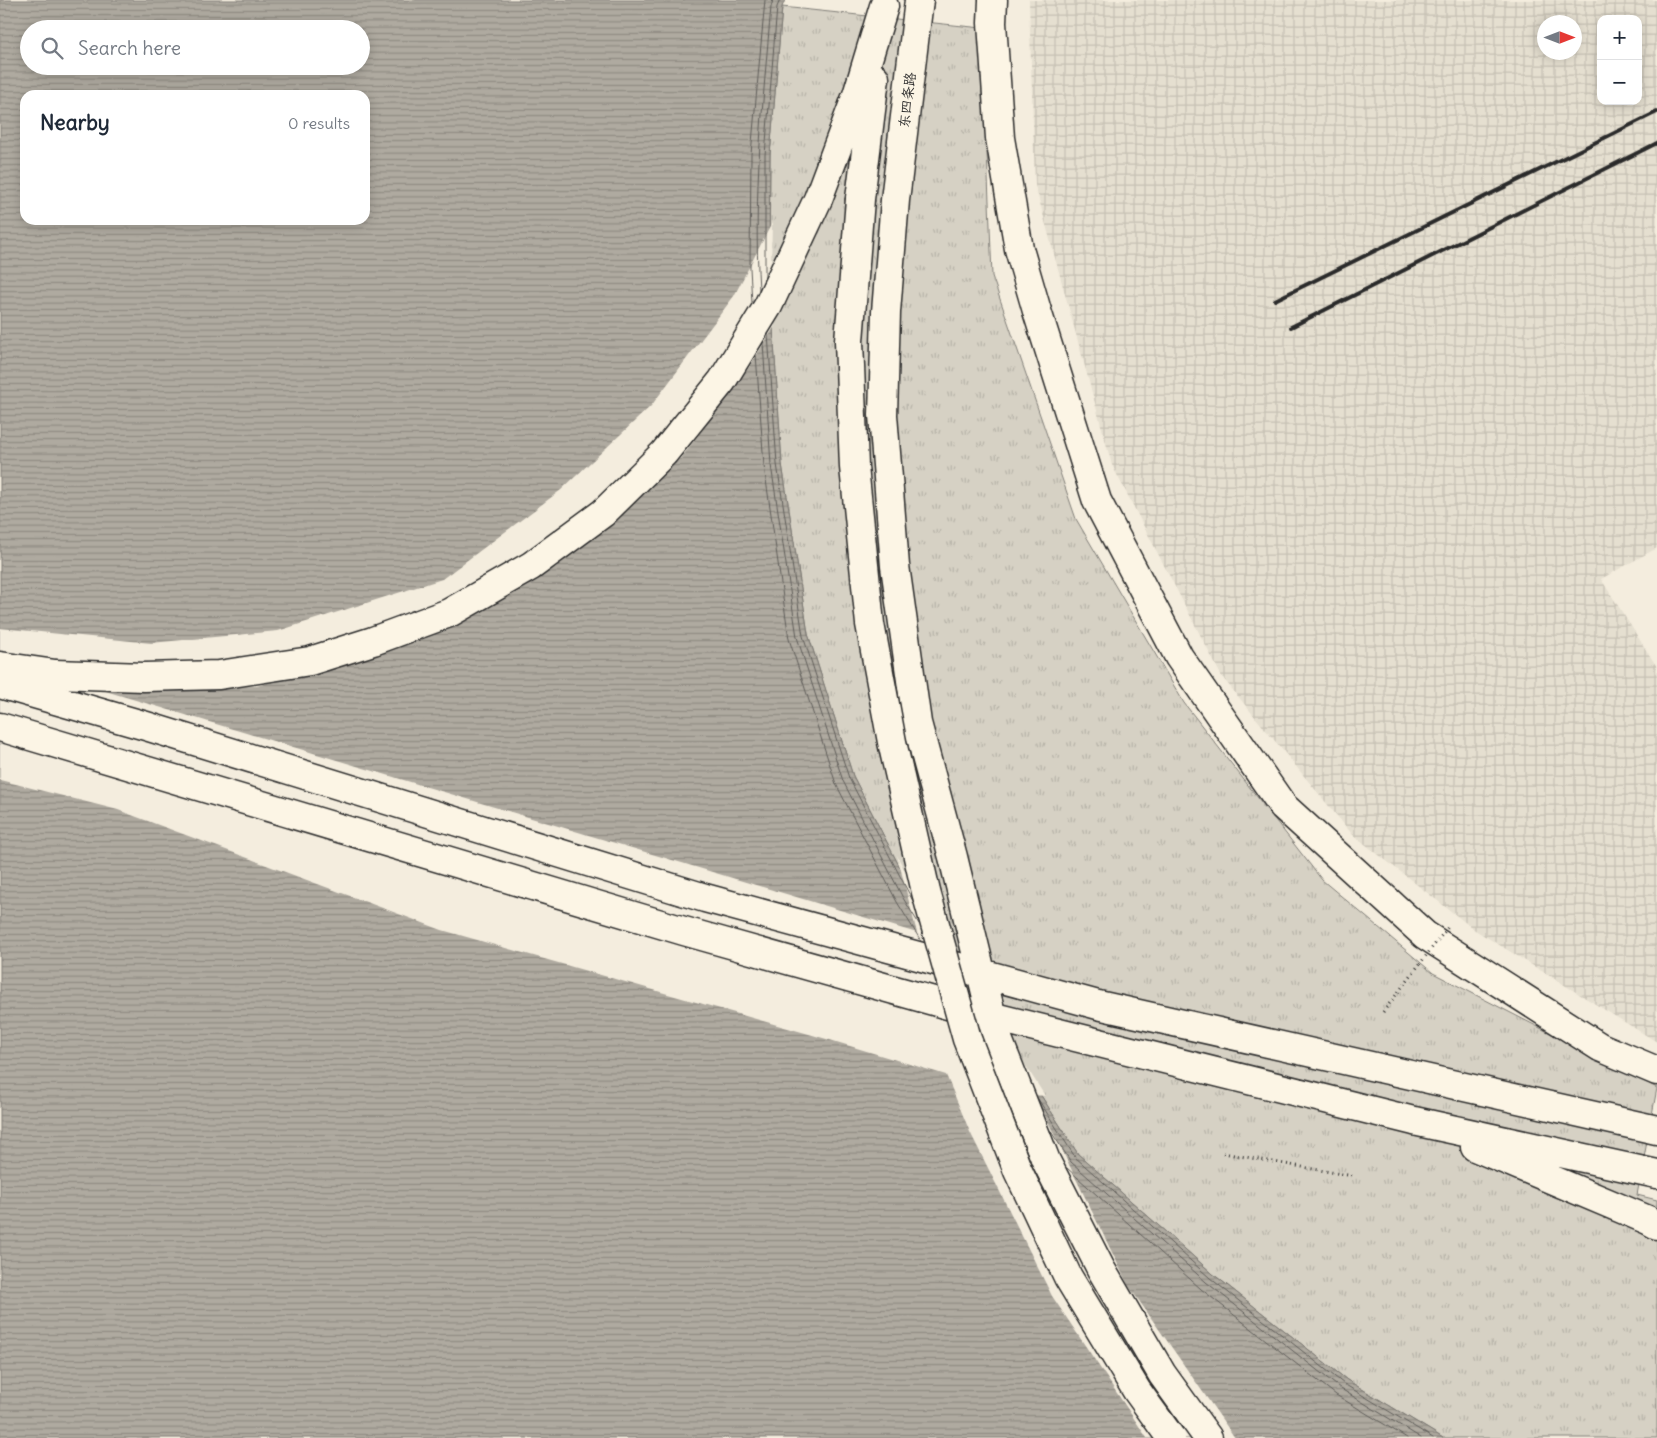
<!DOCTYPE html>
<meta charset="utf-8">
<style>
body{margin:0;font-family:Delius,"LXGW WenKai TC",sans-serif;background:#f6f6f7;color:#1f2937}
.controls{position:absolute;right:15px;top:15px;display:grid;overflow:hidden;border-radius:10px;box-shadow:0 2px 12px #0003}
.controls button{width:45px;height:45px;display:grid;place-items:center;padding:0;border:0;border-bottom:1px solid #e0e1e3;background:#fff;color:#1f2937;font:25px sans-serif}
.compass{position:absolute;left:1537px;top:15px;width:45px;height:45px;border-radius:50%;background:#fff;box-shadow:0 2px 12px #0003;rotate:90deg}
.list{margin:0;padding:0;list-style:none}
h2{display:flex;justify-content:space-between;align-items:center;height:65px;margin:0;padding:0 20px;font-size:21px}
h2 small{font-size:16px;font-weight:400;color:#747a83}
.icon{flex:none;width:28px;height:28px;fill:none;stroke:currentColor;stroke-width:2;stroke-linecap:round;stroke-linejoin:round}
.map{position:relative;flex:none;width:1657px;height:1438px;overflow:hidden}
.search{position:absolute;background:#fff;box-shadow:0 2px 12px #0003;left:20px;top:20px;width:350px;height:55px;display:flex;align-items:center;gap:12px;box-sizing:border-box;padding:0 18px;border-radius:28px;color:#747a83;font-size:19px}
.panel{position:absolute;background:#fff;box-shadow:0 2px 12px #0003;left:20px;top:90px;width:350px;height:135px;border-radius:15px}
.map>svg:first-child{display:block}
.industrial{fill:url(#industrial-grid);fill-rule:evenodd}
.park{fill:url(#park-tufts);stroke:#807e78}
.water{fill:url(#water-rules);stroke:#7a7771;fill-rule:evenodd}
.pier{fill:#f4edde}
.lines{fill:none;stroke-linecap:round;stroke-linejoin:round}
.shore{stroke:#605e5a;stroke-width:1}
.secondary-casing{stroke:#2b2b2b;stroke-width:31}
.path{stroke:#2b2b2b;stroke-width:3;stroke-dasharray:1 4;stroke-linecap:butt}
.secondary{stroke:#fcf5e5;stroke-width:28}
.rail{stroke:#2b2b2b;stroke-width:4}
.secondary-bridge-casing{stroke:#2b2b2b;stroke-width:31;stroke-linecap:butt}
.path-bridge{stroke:#2b2b2b;stroke-width:3;stroke-dasharray:1 4;stroke-linecap:butt}
.secondary-bridge{stroke:#fcf5e5;stroke-width:28}
.labels{text-anchor:middle;dominant-baseline:central;stroke-width:5;stroke-linejoin:round;paint-order:stroke}
.street-label{font-size:14px;fill:#2b2b2b;stroke:#fcf5e5}
</style>
<div class="map">
<svg width="1657" height="1438" viewBox="0 0 1657 1438">
<defs>
<pattern id="industrial-grid" width="8" height="8" patternUnits="userSpaceOnUse" patternTransform="scale(1.25)"><rect width="8" height="8" fill="#e5dfd0"/><path d="M0 4h8M4 0v8" fill="none" stroke="#c5c0b3"/></pattern>
<pattern id="park-tufts" width="24" height="20" patternUnits="userSpaceOnUse" patternTransform="scale(1.25)"><rect width="24" height="20" fill="#d6d1c4"/><path d="M3 7l-1-3M5 7V3M7 7l1-3M15 17l-1-3M17 17v-4M19 17l1-3" fill="none" stroke="#b8b4a9"/></pattern>
<pattern id="water-rules" width="6" height="5" patternUnits="userSpaceOnUse" patternTransform="scale(1.25)"><rect width="6" height="5" fill="#afaaa0"/><path d="M0 2.5h6" fill="none" stroke="#8f8b83"/></pattern>
</defs>
<rect width="100%" height="100%" fill="#f4edde"/>
<filter id="ink" filterUnits="userSpaceOnUse"><feTurbulence type="fractalNoise" baseFrequency=".02" numOctaves="2"/><feDisplacementMap in="SourceGraphic" scale="10" xChannelSelector="R" yChannelSelector="G"/><feConvolveMatrix kernelMatrix="1 2 1 2 8 2 1 2 1" color-interpolation-filters="sRGB"/></filter>
<g filter="url(#ink)">
<path class="industrial" d="M1029 0H1657V548L1601 579 1657 667V1042L1475 930 1352 834 1222 677 1112 465 1035 185ZM1601 19H1638V101H1601ZM1544 22H1574V52H1544Z"/>
<path class="park" d="M782 7 982 28 992 276 1076 519 1184 703 1322 880 1433 973 1657 1088 1637 1195 1657 1200V1438H1443L1347 1380 1213 1274 1078 1154 913 893 853 776 808 634 782 464 769 268 770 155Z"/>
<path class="water" d="M0 0H785L782 7 770 155 769 268 782 464 808 634 853 776 913 893 1078 1154 1213 1274 1347 1380 1443 1438H0ZM29 29H361V66H29ZM25 95H365V220H25Z"/>
<path class="pier" d="M772 223 771 268 775 326 750 366 682 457 556 567 401 645 257 686 102 690 917 933 897 855 915 892 1045 1096 1035 1095 1128 1285 1235 1438H1147L1052 1296 970 1132 946 1075 830 1040 442 930 118 810 0 780V628L151 643 278 631 442 579 561 490 651 406 734 296Z"/>
<g class="lines">
<path class="shore" d="M765 278V155L777 7 780 0
M759 290C753 195 763 101 771 7L773 0
M752 303 750 268 751 154 765 0
M768 334 777 464 803 636 849 778 914 903
M763 343 771 465 797 637 843 781 903 898 919 924
M756 354 764 466 789 639 836 784 897 902 921 941
M1038 1099 1075 1157 1210 1278 1344 1384 1433 1438
M1050 1130 1071 1162 1206 1282 1341 1389 1421 1438
M1067 1168 1201 1289 1336 1395 1407 1438"/>
<defs>
<path id="secondary" d="M919 0 895 200 886 312 883 415 895 566 917 723 953 857 996 1034 1046 1161 1101 1269 1162 1374 1208 1438
M993 0 992 23 1000 138 1019 249 1037 311 1097 501 1179 657 1283 806 1425 935 1600 1047 1657 1071
M860 199 875 78
M0 666 55 674 144 677 219 675 310 661 373 641 449 613 531 566 603 513 664 453 722 381 768 306 818 199 857 95 884 6
M0 684 146 726 705 898 1098 1005 1657 1130
M0 727 684 931 962 1009 1414 1121 1657 1174
M1475 1147 1648 1220 1657 1225"/>
</defs>
<use href="#secondary" class="secondary-casing"/>
<path class="path" d="M1223 1153 1353 1176"/>
<use href="#secondary" class="secondary"/>
<path class="rail" d="M1275 300 1657 112
M1291 327 1657 143"/>
<defs>
<path id="secondary-bridge" d="M860 199 849 341 854 467 870 624 892 742 926 892 967 1039 1018 1171 1068 1277 1137 1391 1171 1438"/>
</defs>
<use href="#secondary-bridge" class="secondary-bridge-casing"/>
<path class="path-bridge" d="M1383 1012 1448 927"/>
<use href="#secondary-bridge" class="secondary-bridge"/>
</g>
</g>
<g class="labels">
<g class="street-label">
<text transform="translate(907 100) rotate(-83)">东四条路</text>
</g>
</g>
</svg>
<div class="controls">
<button>+</button>
<button>−</button>
</div>
<svg class="compass" viewBox="-18 -18 36 36"><path d="M0-13l5 13h-10z" fill="#e53935"/><path d="M0 13l5-13h-10z" fill="#747a83"/></svg>
<div class="search"><svg class="icon" aria-label="search" viewBox="0 0 24 24"><circle cx="10" cy="10" r="6"/><path d="M15 15l6 6"/></svg>Search here</div>
<section class="panel">
<h2>Nearby<small>0 results</small></h2>
<ul class="list">
</ul>
</section>
</div>
